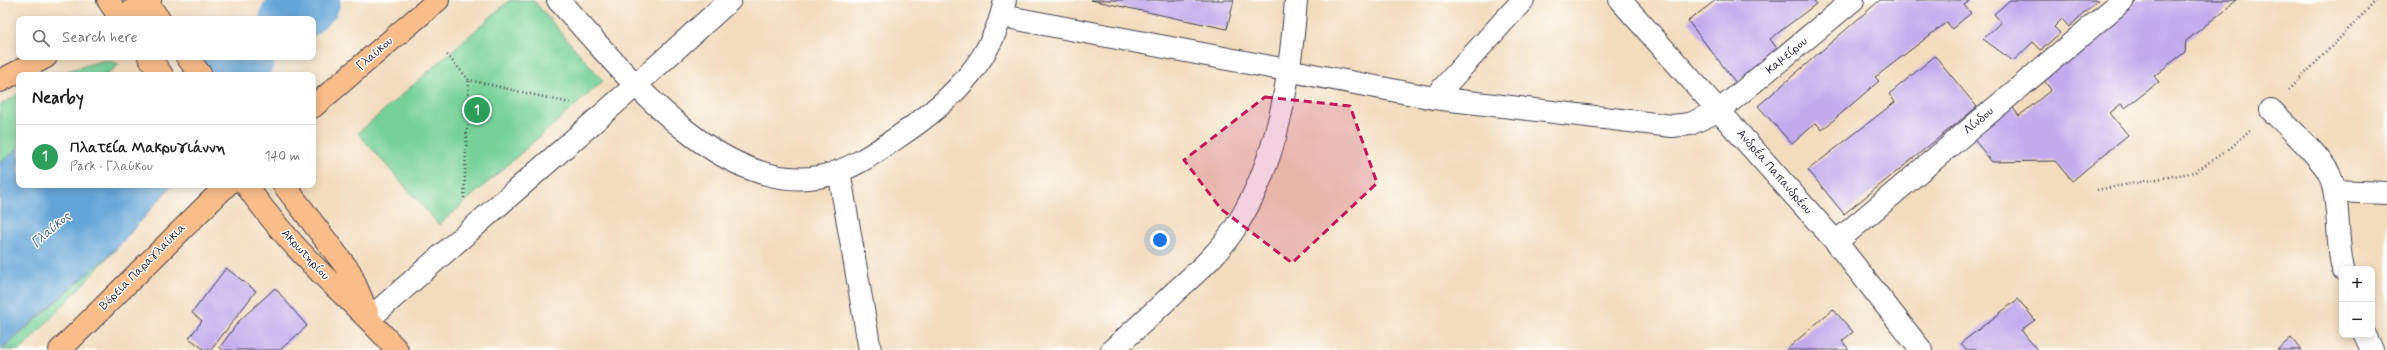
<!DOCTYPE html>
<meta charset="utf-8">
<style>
body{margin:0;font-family:Mynerve,sans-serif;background:#f6f6f6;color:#222}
.controls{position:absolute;right:12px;bottom:12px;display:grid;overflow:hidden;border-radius:8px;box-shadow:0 2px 10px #0003}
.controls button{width:36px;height:36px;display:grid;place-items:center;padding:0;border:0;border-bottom:1px solid #e0e0e0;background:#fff;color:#222;font:20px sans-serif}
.you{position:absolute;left:1160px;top:240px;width:14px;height:14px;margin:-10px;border:3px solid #fff;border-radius:50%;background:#1a73e8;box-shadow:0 0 0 6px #1a73e833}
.badge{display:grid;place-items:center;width:26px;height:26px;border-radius:50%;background:#7c3aed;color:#fff;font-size:13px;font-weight:700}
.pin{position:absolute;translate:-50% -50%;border:2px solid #fff;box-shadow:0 1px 4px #0006}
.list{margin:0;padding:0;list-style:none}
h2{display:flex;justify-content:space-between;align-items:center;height:52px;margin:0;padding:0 16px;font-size:17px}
h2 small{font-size:13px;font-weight:400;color:#767676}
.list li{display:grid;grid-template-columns:26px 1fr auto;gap:12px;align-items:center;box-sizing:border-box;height:64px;padding:0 16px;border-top:1px solid #e0e0e0}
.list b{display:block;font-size:15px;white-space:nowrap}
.list p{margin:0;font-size:13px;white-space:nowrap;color:#767676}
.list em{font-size:13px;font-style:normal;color:#767676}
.icon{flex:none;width:22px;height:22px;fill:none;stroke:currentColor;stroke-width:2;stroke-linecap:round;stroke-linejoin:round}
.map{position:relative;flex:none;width:2387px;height:350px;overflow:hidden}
.search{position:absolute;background:#fff;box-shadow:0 2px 10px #0003;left:16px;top:16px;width:300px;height:44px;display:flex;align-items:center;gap:10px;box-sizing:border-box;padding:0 14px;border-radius:8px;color:#767676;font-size:15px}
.panel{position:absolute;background:#fff;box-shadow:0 2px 10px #0003;left:16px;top:72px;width:300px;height:116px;border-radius:8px}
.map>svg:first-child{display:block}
.green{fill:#76d198;stroke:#4c7a6a}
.water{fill:#64a5d8;stroke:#43648a}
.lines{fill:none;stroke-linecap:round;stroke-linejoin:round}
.river{stroke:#64a5d8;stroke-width:59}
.building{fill:#c3aaed}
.minor-casing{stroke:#413e4e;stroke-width:24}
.primary-casing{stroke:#413e4e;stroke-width:24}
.path{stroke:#413e4e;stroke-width:2.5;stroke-dasharray:1 3;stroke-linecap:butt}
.minor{stroke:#fff;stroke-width:22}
.primary{stroke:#f8bd89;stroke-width:22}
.marked{fill:#c2185b;fill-opacity:0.2;stroke:#c2185b;stroke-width:3;stroke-dasharray:8 5;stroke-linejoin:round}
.labels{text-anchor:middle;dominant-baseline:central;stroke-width:3;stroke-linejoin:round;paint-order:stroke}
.street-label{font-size:12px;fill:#22223b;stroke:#fdfcf7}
.water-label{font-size:13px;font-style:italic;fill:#405d82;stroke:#fdfcf7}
</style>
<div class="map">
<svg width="2387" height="350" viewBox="0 0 2387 350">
<rect width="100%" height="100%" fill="#fdfcf7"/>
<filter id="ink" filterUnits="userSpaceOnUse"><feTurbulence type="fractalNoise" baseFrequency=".025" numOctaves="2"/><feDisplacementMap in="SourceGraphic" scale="8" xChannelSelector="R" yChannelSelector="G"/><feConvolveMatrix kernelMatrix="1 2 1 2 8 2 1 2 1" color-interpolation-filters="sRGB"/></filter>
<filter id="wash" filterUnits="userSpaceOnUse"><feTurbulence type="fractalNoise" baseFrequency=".012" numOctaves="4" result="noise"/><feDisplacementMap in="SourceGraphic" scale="16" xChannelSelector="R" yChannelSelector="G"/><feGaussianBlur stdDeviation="0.9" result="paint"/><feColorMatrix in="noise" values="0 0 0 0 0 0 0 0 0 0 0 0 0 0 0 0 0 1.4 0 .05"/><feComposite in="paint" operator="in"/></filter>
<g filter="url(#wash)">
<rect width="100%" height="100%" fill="#f2dcbd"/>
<path class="green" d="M510 0H533L603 81 439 225 358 133Z
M105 60 119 64 107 75H54Z
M19 94V148L0 163V105Z
M119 246 21 350H2Z"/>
<path class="water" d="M19 148V185H172L119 246 0 350V163Z"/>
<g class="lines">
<path class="river" d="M289 19 311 0
M226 75 246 57"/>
</g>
<g id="blocks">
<path class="building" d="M1091 0H1234L1227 29Z
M1716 0H1814L1816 4 1770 39 1778 50 1736 83 1688 21Z
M1880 0H1971L1964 5 1971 13 1952 29 1947 22 1878 75 1875 77 1879 81 1822 130 1816 123 1792 144 1758 106Z
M2010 0H2098L2069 27 2062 19 2054 27 2060 33 2041 50 2033 42 2013 61 1983 39 2001 22 1994 14Z
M2138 0H2237L2186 41 2185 52 2154 76 2159 82 2125 108 2121 104 2110 113 2128 135 2072 181 2055 161 1992 162 1972 137 2011 105 2019 116 2051 90 2042 78Z
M1935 56 1977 107 1844 214 1808 170 1895 102 1889 94Z
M226 268 256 291 211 350H205L189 338 202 321 192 313Z
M275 288 307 326 280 350H222L220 347 239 321Z
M2018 299 2035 320 2021 330 2037 350H1967L1961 343Z
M1833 309 1853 332 1842 341 1849 350H1786Z
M2291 338 2301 350H2277Z"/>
</g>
</g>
<g filter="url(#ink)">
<use href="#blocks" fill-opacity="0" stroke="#413e4e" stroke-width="1"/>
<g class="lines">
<defs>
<path id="minor" d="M558 0C619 66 716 194 818 177 851 172 883 147 911 128 956 96 994 56 1005 0
M1620 0 1836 242 1921 350
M1002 16 1434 98 1672 126 1690 124 1720 110 1853 0
M1434 98 1523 0
M2271 110C2286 125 2325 160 2331 178 2340 203 2336 241 2343 269
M839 171 870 350
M2334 191 2387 193
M1836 242 2123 0
M370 318 636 85 730 0
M2365 335 2372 350
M1112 350C1134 331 1154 312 1175 292 1196 273 1219 253 1235 228 1279 159 1290 80 1296 0"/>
<path id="primary" d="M108 0 121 19
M145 0 159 19
M118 19 150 0
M149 57 162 75
M187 57 201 75
M0 81 46 57
M313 107 438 0
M246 185C271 221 301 254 332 284 355 306 376 326 397 350
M284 185 350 272 367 312
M60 350 227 185"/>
</defs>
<use href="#minor" class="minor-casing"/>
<use href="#primary" class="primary-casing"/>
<path class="path" d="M447 55 469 80 570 103
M2289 90 2377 0
M2097 190 2195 172 2233 146 2251 129
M464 198 469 80"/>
<use href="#minor" class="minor"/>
<use href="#primary" class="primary"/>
</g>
</g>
<path class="marked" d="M1265 97 1350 106 1377 183 1292 263 1221 209 1184 160Z"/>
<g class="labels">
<g class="street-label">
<text transform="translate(375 54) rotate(-41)">Γλαύκου</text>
<text transform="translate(1787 56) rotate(-40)">Καμείρου</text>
<text transform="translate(1979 121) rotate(-40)">Λίνδου</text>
<text transform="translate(1774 172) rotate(49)">Ανδρέα Παπανδρέου</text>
<text transform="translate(305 255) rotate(47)">Ακρωτηρίου</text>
<text transform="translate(143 267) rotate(-45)">Βόρεια Παραγλαύκια</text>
</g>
<g class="water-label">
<text transform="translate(51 230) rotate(-41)">Γλαύκος</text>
</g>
</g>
</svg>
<div class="controls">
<button>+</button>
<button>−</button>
</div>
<div class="you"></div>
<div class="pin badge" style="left:477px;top:110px;background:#2e9e5b">1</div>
<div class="search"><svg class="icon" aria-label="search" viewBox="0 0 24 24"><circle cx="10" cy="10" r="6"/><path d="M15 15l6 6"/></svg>Search here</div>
<section class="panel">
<h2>Nearby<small></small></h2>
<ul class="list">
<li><span class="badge" style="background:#2e9e5b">1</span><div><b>Πλατεία Μακρυγιάννη</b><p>Park · Γλαύκου</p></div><em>140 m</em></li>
</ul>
</section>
</div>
